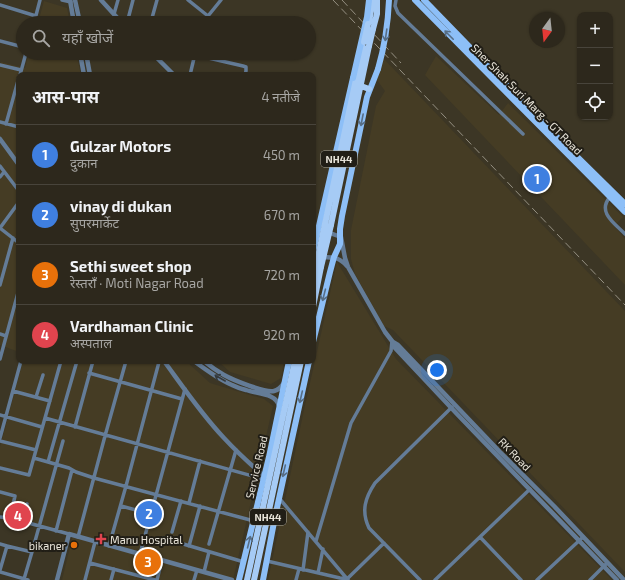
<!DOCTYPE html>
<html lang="hi">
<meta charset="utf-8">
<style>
body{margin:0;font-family:"Exo 2","Noto Sans Devanagari",sans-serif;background:#353025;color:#f1f3f6}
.controls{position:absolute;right:12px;top:12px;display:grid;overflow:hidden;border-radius:8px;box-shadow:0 1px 3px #0004}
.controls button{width:36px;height:36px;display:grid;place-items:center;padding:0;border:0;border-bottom:1px solid #48443b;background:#2d281c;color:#f1f3f6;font:20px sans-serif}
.compass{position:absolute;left:529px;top:12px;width:36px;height:36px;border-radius:50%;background:#2d281c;box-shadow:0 1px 3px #0004;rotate:195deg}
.you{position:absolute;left:437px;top:370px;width:14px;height:14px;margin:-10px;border:3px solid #fff;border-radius:50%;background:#1a73e8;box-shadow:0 0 0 6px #1a73e833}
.badge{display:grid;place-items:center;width:26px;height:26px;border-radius:50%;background:#20d887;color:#fff;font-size:13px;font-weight:700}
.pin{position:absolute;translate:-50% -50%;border:2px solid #fff;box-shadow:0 1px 4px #0006}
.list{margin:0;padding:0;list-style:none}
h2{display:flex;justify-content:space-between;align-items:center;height:52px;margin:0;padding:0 16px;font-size:17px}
h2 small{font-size:13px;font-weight:400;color:#a7a6a3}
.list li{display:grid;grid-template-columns:26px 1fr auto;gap:12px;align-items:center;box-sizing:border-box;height:60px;padding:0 16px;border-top:1px solid #48443b}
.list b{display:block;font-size:15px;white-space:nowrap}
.list p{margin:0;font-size:13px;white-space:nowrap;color:#a7a6a3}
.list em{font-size:13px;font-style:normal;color:#a7a6a3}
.icon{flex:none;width:22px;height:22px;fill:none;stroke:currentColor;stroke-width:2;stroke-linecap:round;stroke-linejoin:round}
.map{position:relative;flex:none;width:625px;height:580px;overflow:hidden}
.search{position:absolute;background:#2d281c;box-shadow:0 1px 3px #0004;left:16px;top:16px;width:300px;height:44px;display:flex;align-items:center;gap:10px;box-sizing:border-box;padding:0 14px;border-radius:22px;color:#a7a6a3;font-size:15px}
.panel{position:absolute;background:#2d281c;box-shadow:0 1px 3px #0004;left:16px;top:72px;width:300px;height:292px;border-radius:8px}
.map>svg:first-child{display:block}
.built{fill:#453c24}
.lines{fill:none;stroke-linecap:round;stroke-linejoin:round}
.minor{stroke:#647c97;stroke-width:3.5}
.tertiary{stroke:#647c97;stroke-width:4.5}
.primary{stroke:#8dbff7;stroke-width:6}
.trunk{stroke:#a6cbf5;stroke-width:6}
.rail{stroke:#959082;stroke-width:1;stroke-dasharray:8 4;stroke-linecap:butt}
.primary-bridge{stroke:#8dbff7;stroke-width:6}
.trunk-bridge{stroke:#a6cbf5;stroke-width:6}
.oneway{stroke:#576e86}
.oneway2{stroke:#353a3d}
.health-dot{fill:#e0444e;stroke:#211e16;stroke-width:1.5}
.food-dot{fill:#e8710a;stroke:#211e16;stroke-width:1.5}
.labels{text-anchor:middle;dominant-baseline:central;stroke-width:4;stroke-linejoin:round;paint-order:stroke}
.shield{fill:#211e16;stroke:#aca99e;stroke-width:1}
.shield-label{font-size:10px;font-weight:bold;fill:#e8e4d9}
.street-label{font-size:11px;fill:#e8e4d9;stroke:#211e16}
.poi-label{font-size:11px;fill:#e8e4d9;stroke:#211e16;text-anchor:start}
</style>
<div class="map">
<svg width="625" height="580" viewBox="0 0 625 580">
<rect width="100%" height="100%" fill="#3c3625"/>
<path class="built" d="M44 1 67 8 70 23H38Z
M29 53H76L81 75H19V352L0 345V67L1 62 25 68Z
M436 56 499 115 508 103 623 217 614 226 625 239V285L425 75Z
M383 58 625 311V572L393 330 384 326 355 274 351 259V230L376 106 385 91 377 80Z
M337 262 396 359 612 580H268L304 410Z
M23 361H186L210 383 264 399 273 406 233 580H62L73 535 0 513V447Z
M218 361H284L281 378 271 384 230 372Z"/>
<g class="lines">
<path class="minor" d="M62 0 71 2
M188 0 208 16 204 23
M396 0 395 6 398 13 523 134
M0 5 36 16
M114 14 118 0
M208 16 221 0
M152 18 157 0
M34 23 40 0
M127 23 133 0
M0 41 23 47
M187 53 243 66 246 67V71L245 75
M0 65 21 70
M20 75 26 53
M190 75 195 54
M0 122 19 127
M6 124 19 77
M17 162 19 154
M0 166 19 191
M0 177 4 172
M610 197C597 212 614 223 625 234
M0 228 19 202
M0 228 19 243
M0 285 13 238
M0 334 6 336
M0 359 19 289
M89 373 182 399
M13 391 50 401
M36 397 43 375
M0 415 42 427
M45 418 61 361
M75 427 93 361
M0 438 21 361
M0 441 36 450
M34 458 69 468 76 472 94 478 254 521
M48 462 77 361
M0 468 29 475 45 418 263 479
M0 492 15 496 10 518
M279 498 348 580
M189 503 200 461
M121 506 151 514
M0 517 10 518 69 534
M22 522 27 504
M56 531 72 470
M172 532 181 501
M78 537 105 436 126 361
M480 537 521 580
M163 538 244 562
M316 541 351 423 391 351 392 341
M0 544 7 546
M209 544 236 450
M109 546 126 486 159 362
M189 546 200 506
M140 554 185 389
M267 561 340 578 348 579
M90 563 155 580
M0 570 7 546 32 552 63 441
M303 570 308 532
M0 572 28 580
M204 572 209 552
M318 573 323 549
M24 579 32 552
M347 579 384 543
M85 580 95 542
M111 580 114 569
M157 580 162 560
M194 580 197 570
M296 580 299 569
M420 580 369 528C361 511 365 498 375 483L452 407
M435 580 530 489
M537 580 583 537
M590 580 607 563"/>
<path class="tertiary" d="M70 0 74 23
M75 0 80 23
M101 0 122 23
M80 53 84 75
M86 53 90 75
M152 53 174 75
M0 139 19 165
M313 227 315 231 316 235
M327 232 341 237 345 258 348 267 385 332 392 341 395 348 457 414 617 580
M321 257C333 258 338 256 347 266
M393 342 398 345 500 452 554 506 624 580
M164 361C183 387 202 415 224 438 237 452 250 464 264 476
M194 361C206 370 218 379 232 385 236 387 242 389 246 390 257 394 276 393 279 406
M204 361C210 366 217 371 224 375 233 380 265 393 274 391 279 390 281 387 284 383
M57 580 69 534 232 580"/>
<path class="primary" d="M415 0 625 212
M424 0 559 139 625 204
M313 252 353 78
M313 342 330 272 334 257 340 244V229L342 216 367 97 378 69
M239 580 269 457 289 361
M263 580 275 517 309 361"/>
<path class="trunk" d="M369 22 371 11V0
M373 29 377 14V0
M361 86 369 89
M325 224 363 47
M331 225 369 46
M313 279 316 266
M313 307 321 267
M247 580 295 361
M254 580 301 361"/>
<path class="rail" d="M333 0 625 305
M342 0 401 63"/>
<path class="primary-bridge" d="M378 69C385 45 388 25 389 0
M353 78 367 17 369 0"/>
<path class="trunk-bridge" d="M364 42 368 24
M369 46 373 29
M316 266 325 224
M321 267 331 225"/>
</g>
<defs><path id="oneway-shaft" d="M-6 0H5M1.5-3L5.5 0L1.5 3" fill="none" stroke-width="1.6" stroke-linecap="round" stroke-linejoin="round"/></defs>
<g class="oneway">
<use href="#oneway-shaft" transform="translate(386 35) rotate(98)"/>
<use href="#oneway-shaft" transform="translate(449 35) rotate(-135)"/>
<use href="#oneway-shaft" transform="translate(362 120) rotate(101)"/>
<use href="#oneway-shaft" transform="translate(324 295) rotate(104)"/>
<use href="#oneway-shaft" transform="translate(301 397) rotate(103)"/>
<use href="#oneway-shaft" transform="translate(284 471) rotate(103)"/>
<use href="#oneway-shaft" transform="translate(249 542) rotate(-76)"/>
</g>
<use class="oneway2" href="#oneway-shaft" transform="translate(220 378) rotate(-150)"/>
<path class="health-dot" d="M99 533h4v4h4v4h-4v4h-4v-4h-4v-4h4z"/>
<circle class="food-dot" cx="74" cy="545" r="4"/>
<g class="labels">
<g class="shield">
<rect x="321" y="151" width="36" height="16" rx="3"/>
<rect x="250" y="509" width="36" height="16" rx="3"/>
</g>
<g class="shield-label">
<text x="339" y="159">NH44</text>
<text x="268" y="517">NH44</text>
</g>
<g class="street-label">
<text transform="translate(527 99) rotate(45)">Sher Shah Suri Marg - GT Road</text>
<text transform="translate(515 454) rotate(46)">RK Road</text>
<text transform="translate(256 467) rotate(-77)">Service Road</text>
</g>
<g class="poi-label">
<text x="110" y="539">Manu Hospital</text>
<text x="66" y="545" text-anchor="end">bikaner</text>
</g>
</g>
</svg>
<div class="controls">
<button>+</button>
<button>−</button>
<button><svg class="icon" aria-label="locate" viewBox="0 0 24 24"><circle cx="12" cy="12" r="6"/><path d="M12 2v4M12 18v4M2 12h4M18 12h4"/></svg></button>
</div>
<svg class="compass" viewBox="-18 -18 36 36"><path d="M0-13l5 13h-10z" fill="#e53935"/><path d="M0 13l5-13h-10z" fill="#a7a6a3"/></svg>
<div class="you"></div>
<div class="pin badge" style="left:537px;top:179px;background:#3f7fe0">1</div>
<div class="pin badge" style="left:149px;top:514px;background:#3f7fe0">2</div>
<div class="pin badge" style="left:148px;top:562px;background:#e8710a">3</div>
<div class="pin badge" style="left:18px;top:516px;background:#e0444e">4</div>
<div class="search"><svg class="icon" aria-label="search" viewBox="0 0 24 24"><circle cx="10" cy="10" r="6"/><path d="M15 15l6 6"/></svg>यहाँ खोजें</div>
<section class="panel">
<h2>आस-पास<small>4 नतीजे</small></h2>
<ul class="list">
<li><span class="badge" style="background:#3f7fe0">1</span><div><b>Gulzar Motors</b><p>दुकान</p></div><em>450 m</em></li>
<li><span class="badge" style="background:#3f7fe0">2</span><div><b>vinay di dukan</b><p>सुपरमार्केट</p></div><em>670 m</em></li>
<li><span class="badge" style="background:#e8710a">3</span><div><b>Sethi sweet shop</b><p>रेस्तराँ · Moti Nagar Road</p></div><em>720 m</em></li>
<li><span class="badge" style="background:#e0444e">4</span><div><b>Vardhaman Clinic</b><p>अस्पताल</p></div><em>920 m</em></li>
</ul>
</section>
</div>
